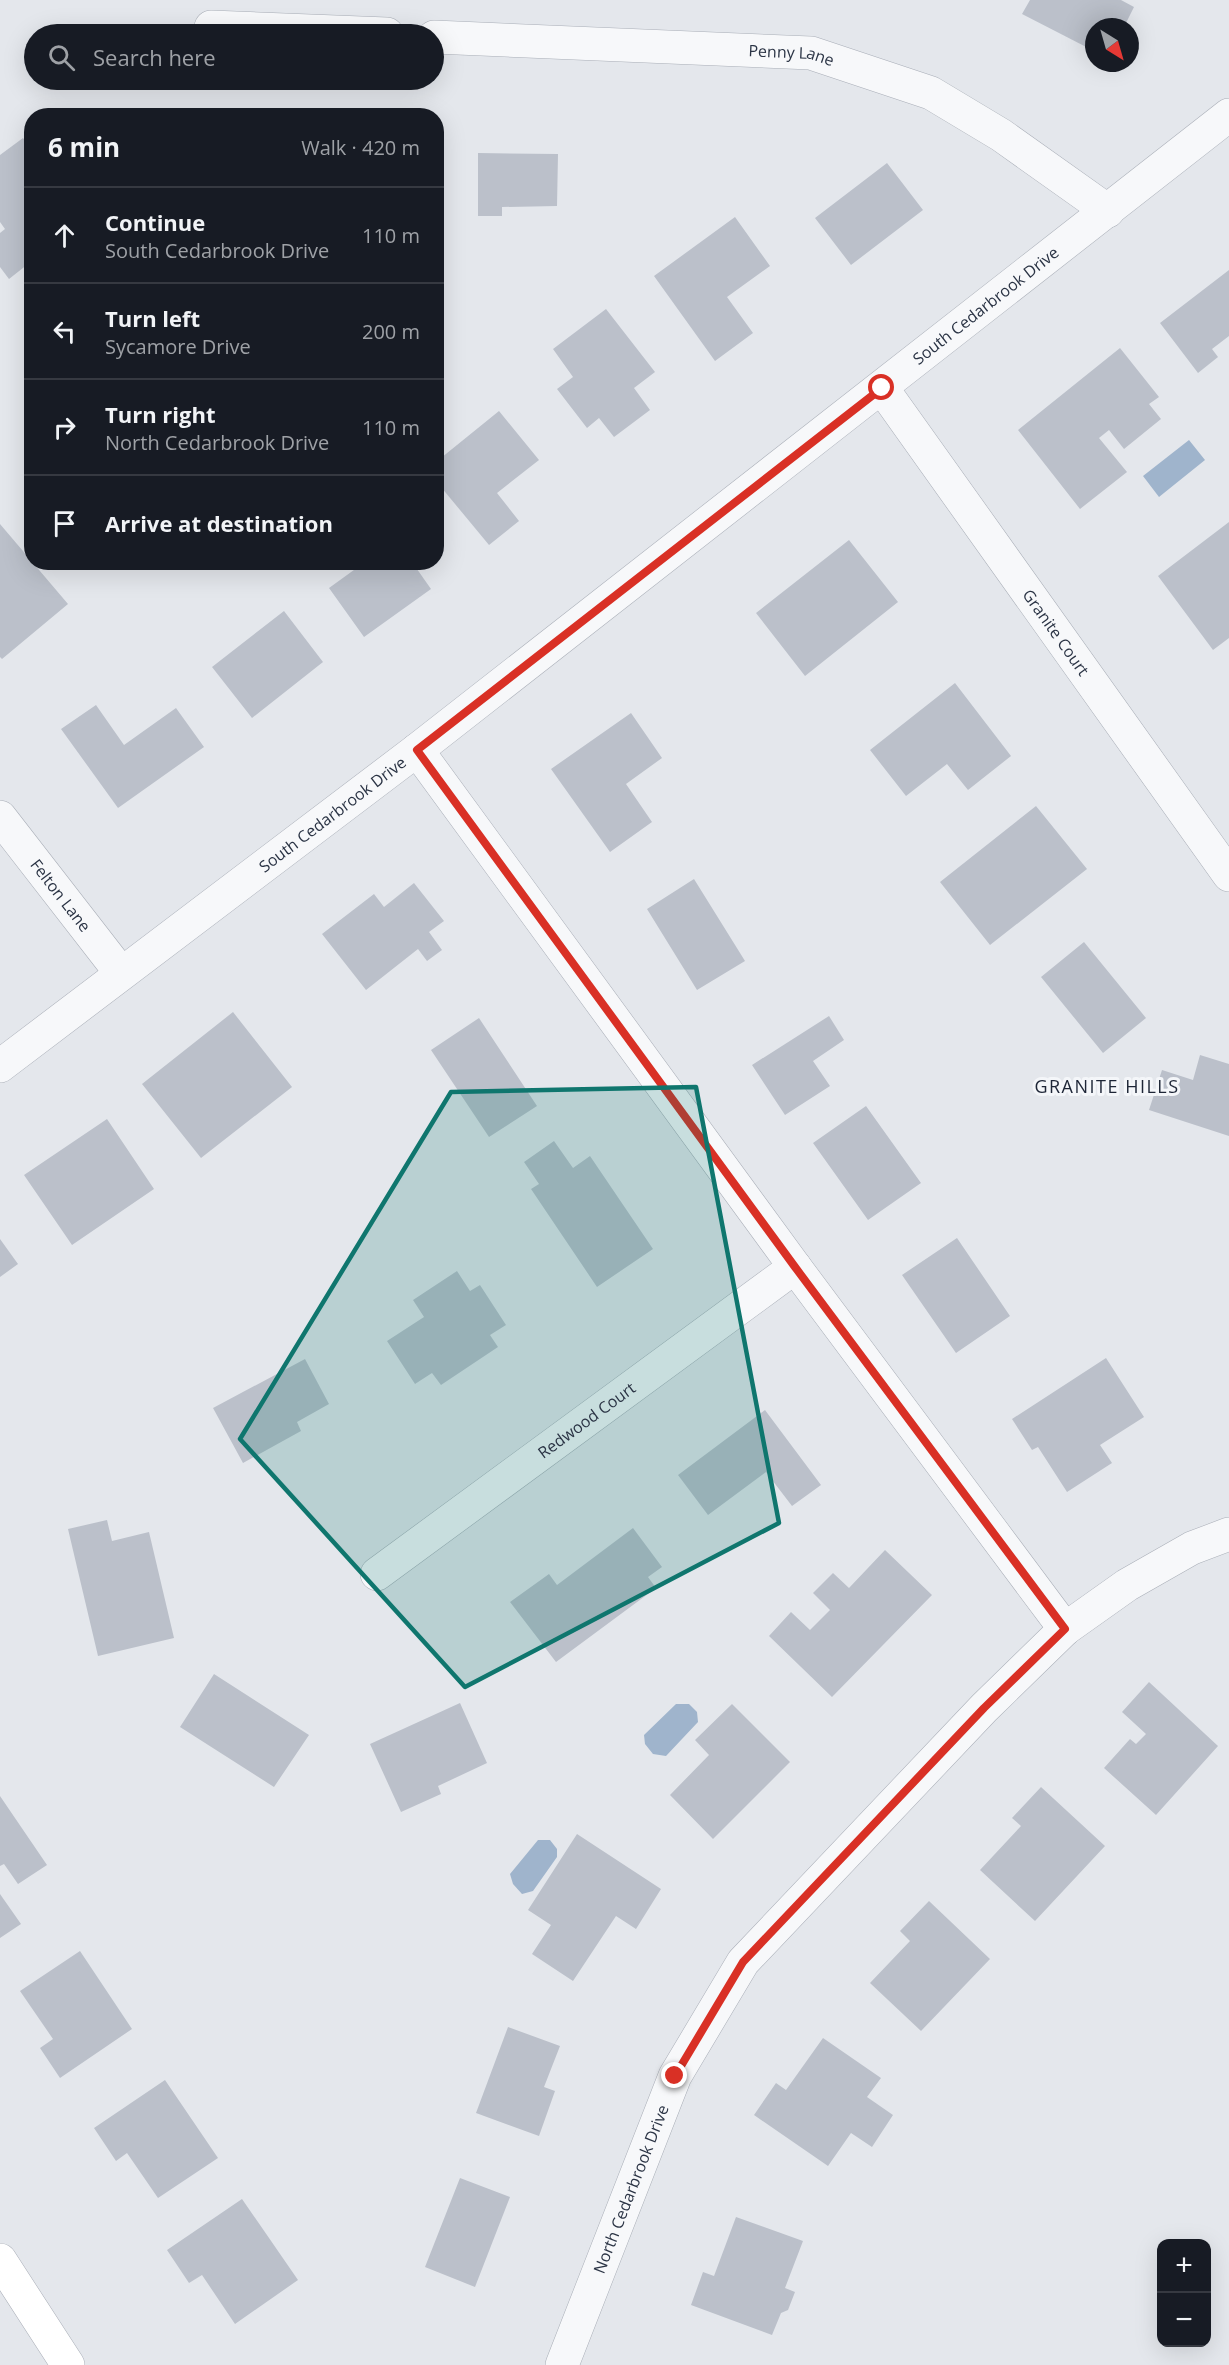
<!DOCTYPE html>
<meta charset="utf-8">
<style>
body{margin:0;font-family:"Open Sans",sans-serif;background:#242831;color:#f1f3f6}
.controls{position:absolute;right:18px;bottom:18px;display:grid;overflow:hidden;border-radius:12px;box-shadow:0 6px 24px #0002}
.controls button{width:54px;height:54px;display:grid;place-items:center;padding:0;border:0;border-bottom:2px solid #363941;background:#171b24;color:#f1f3f6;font:30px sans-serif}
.compass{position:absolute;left:1085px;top:18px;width:54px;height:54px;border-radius:50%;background:#171b24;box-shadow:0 6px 24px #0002;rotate:143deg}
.stop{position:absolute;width:18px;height:18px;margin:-14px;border:4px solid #d93025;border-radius:50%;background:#fff}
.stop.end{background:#d93025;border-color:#fff;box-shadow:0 2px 6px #0008}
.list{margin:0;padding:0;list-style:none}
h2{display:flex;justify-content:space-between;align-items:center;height:78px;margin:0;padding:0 24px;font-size:26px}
h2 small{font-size:20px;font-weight:400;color:#9ea1a6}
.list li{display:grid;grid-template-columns:39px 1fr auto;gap:18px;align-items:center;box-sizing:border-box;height:96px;padding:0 24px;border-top:2px solid #363941}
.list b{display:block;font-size:22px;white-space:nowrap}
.list p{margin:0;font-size:20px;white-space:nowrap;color:#9ea1a6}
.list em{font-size:20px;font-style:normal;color:#9ea1a6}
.icon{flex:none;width:33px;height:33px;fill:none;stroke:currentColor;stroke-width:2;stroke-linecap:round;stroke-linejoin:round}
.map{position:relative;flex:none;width:1229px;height:2365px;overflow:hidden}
.search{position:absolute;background:#171b24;box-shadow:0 6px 24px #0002;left:24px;top:24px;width:420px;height:66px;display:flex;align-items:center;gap:15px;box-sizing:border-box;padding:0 21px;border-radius:33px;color:#9ea1a6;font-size:22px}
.panel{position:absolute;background:#171b24;box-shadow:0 6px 24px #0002;left:24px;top:108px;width:420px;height:462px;border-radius:24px}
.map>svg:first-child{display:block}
.water{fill:#9fb4cc}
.building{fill:#bbc0ca}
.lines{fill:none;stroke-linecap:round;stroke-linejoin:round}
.minor-casing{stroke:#a9aeb7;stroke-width:34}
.secondary-casing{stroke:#a9aeb7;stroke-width:34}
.minor{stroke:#f7f8fa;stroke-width:33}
.secondary{stroke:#fff;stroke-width:33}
.route{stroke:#d93025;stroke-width:8}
.marked{fill:#0f766e;fill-opacity:0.2;stroke:#0f766e;stroke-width:4.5;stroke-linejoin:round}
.labels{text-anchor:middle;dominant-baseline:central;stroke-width:6;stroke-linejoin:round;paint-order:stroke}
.street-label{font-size:16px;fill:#2b3445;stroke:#f4f6f9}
.neighbourhood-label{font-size:18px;letter-spacing:1.5px;fill:#1d2536;stroke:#f4f6f9}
</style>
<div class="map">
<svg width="1229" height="2365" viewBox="0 0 1229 2365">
<rect width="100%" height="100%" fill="#e4e7ec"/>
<path class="water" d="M1189 440 1205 460 1159 497 1143 476Z
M676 1704H689L697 1712 698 1722 666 1756 653 1754 645 1744 644 1735Z
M538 1840H550L557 1849V1857L533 1891 522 1894 513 1884 510 1874Z"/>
<path class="building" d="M1030 0H1121L1134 7 1124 27H1094V51L1022 14Z
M23 138 32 149V268L28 264 9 279 0 267V233L5 229 0 222V155Z
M478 153 558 154 557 206 502 207V216H478Z
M887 163 923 210 851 265 815 218Z
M735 217 770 266 727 297 753 333 715 361 654 276Z
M1229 270V336L1212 349 1218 357 1198 373 1160 323Z
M606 309 655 372 634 388 650 410 614 437 599 418 587 428 557 389 573 377 553 349Z
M1120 348 1159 397 1149 404 1161 419 1124 449 1109 430 1099 438 1127 472 1080 509 1018 430Z
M499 411 539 460 497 493 519 521 489 545 436 481V462Z
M1229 522V638L1213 650 1158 576Z
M0 524 68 604 2 659 0 657Z
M849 540 898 602 805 676 756 613Z
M365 562H412L431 589 364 637 329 588Z
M284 611 323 662 252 718 212 667Z
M955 683 1011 756 968 790 947 764 906 796 870 750Z
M96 705 124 745 176 708 204 747 118 808 61 729Z
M631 713 662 758 626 784 652 822 610 852 551 769Z
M1036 806 1087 869 990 945 940 882Z
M694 879 745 961 697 990 647 909Z
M414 883 444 921 429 932 442 950 427 961 418 949 366 990 322 934 374 894 384 907Z
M1084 942 1146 1018 1103 1053 1041 977Z
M233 1012 292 1087 201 1158 142 1084Z
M829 1016 844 1040 813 1061 830 1086 785 1115 752 1065Z
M479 1018 537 1106 489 1137 431 1050Z
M1200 1055 1229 1064V1136L1149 1110 1162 1070 1193 1080Z
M866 1106 921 1183 868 1220 813 1143Z
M107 1119 154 1189 72 1245 24 1175Z
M554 1141 573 1168 590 1156 653 1249 597 1287 531 1189 539 1184 524 1162Z
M957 1238 1010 1316 956 1353 902 1275Z
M0 1239 18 1264 0 1277Z
M457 1271 470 1291 480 1285 506 1325 490 1335 498 1347 441 1385 432 1373 415 1384 387 1341 424 1317 413 1300Z
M1106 1358 1144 1417 1100 1445 1112 1463 1067 1492 1038 1447 1032 1450 1012 1419Z
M305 1359 329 1404 297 1422 301 1431 243 1463 213 1408Z
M765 1410 821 1485 792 1506 766 1472 708 1515 678 1475Z
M107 1520 112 1541 149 1532 174 1638 98 1656 68 1529Z
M633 1528 662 1567 648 1577 656 1588 556 1662 510 1602 549 1574 557 1585Z
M885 1550 932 1595 832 1697 769 1636 791 1612 810 1630 830 1610 813 1593 833 1573 849 1588Z
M214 1674 309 1735 274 1787 180 1727Z
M1149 1682 1218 1746 1156 1815 1104 1768 1130 1739 1136 1744 1146 1734 1122 1712Z
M460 1703 487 1763 438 1786 441 1794 401 1812 370 1744Z
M732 1704 790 1762 713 1839 670 1795 709 1755 695 1740Z
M1041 1787 1105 1846 1035 1921 980 1870 1021 1826 1012 1818Z
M0 1796 47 1865 18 1884 4 1864 0 1866Z
M577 1834 661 1889 636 1929 616 1916 573 1981 532 1954 551 1925 528 1910Z
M0 1894 21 1924 0 1938Z
M929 1901 990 1959 921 2031 870 1983 910 1941 900 1931Z
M80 1951 132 2029 60 2078 40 2048 53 2039 20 1991Z
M508 2027 560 2046 544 2087 555 2091 539 2136 476 2113Z
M823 2038 881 2078 867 2097 893 2115 872 2147 851 2133 828 2166 754 2115 776 2083 786 2090Z
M165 2080 218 2158 158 2198 127 2153 116 2161 94 2128Z
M460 2178 510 2197 475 2287 425 2267Z
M242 2199 298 2280 235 2324 202 2275 189 2283 167 2250Z
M736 2217 803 2241 785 2288 795 2292 788 2310 781 2313 772 2335 691 2305 703 2272 714 2276Z"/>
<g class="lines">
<defs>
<g id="minor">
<path d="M211 27 387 34"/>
<path id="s1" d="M434 37 811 53 931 93 1001 135 1108 211"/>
<path id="s2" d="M882 388 1229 875"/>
<path d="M417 750 795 1267 1065 1629"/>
<path id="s3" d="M0 817 121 973"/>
<path id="s4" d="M0 1066 417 750 1229 115"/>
<path id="s5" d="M377 1574 795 1267"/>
<path id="s6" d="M562 2365 675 2076 743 1962 984 1708 1065 1629 1127 1585 1192 1548 1229 1534"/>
</g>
<path id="secondary" d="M0 2260 68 2365"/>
</defs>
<use href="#minor" class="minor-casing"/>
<use href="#secondary" class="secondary-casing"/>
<use href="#minor" class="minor"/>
<use href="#secondary" class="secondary"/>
</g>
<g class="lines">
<path class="route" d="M675 2076 743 1962 984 1708 1065 1629 795 1267 417 750 882 388"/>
</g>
<path class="marked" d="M696 1087 779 1523 465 1687 240 1439 451 1092Z"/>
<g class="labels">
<g class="street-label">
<text stroke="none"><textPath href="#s1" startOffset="358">Penny Lane</textPath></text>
<text stroke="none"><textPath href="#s4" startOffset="1245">South Cedarbrook Drive</textPath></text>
<text stroke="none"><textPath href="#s2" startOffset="300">Granite Court</textPath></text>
<text stroke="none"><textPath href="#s4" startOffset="417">South Cedarbrook Drive</textPath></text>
<text stroke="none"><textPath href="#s3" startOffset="99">Felton Lane</textPath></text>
<text stroke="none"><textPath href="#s5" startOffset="260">Redwood Court</textPath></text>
<text stroke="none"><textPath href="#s6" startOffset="189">North Cedarbrook Drive</textPath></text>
</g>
<g class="neighbourhood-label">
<text x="1107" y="1086">GRANITE HILLS</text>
</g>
</g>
</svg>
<div class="controls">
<button>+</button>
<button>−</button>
</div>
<svg class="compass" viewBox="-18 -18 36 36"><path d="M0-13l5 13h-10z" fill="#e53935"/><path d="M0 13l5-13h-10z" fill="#9ea1a6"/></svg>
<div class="stop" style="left:882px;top:388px"></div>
<div class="stop end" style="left:675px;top:2076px"></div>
<div class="search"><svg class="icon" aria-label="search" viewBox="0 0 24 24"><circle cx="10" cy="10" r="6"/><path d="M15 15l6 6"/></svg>Search here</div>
<section class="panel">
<h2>6 min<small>Walk · 420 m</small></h2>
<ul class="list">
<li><svg class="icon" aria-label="ahead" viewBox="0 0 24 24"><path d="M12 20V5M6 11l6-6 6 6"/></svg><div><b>Continue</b><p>South Cedarbrook Drive</p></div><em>110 m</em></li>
<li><svg class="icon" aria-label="left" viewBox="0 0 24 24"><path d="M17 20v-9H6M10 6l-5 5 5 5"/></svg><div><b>Turn left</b><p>Sycamore Drive</p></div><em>200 m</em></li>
<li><svg class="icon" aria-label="right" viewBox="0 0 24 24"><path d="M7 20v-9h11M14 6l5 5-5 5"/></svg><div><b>Turn right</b><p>North Cedarbrook Drive</p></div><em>110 m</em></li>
<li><svg class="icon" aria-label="arrive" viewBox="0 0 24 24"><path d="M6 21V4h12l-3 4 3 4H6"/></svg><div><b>Arrive at destination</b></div></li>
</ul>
</section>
</div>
